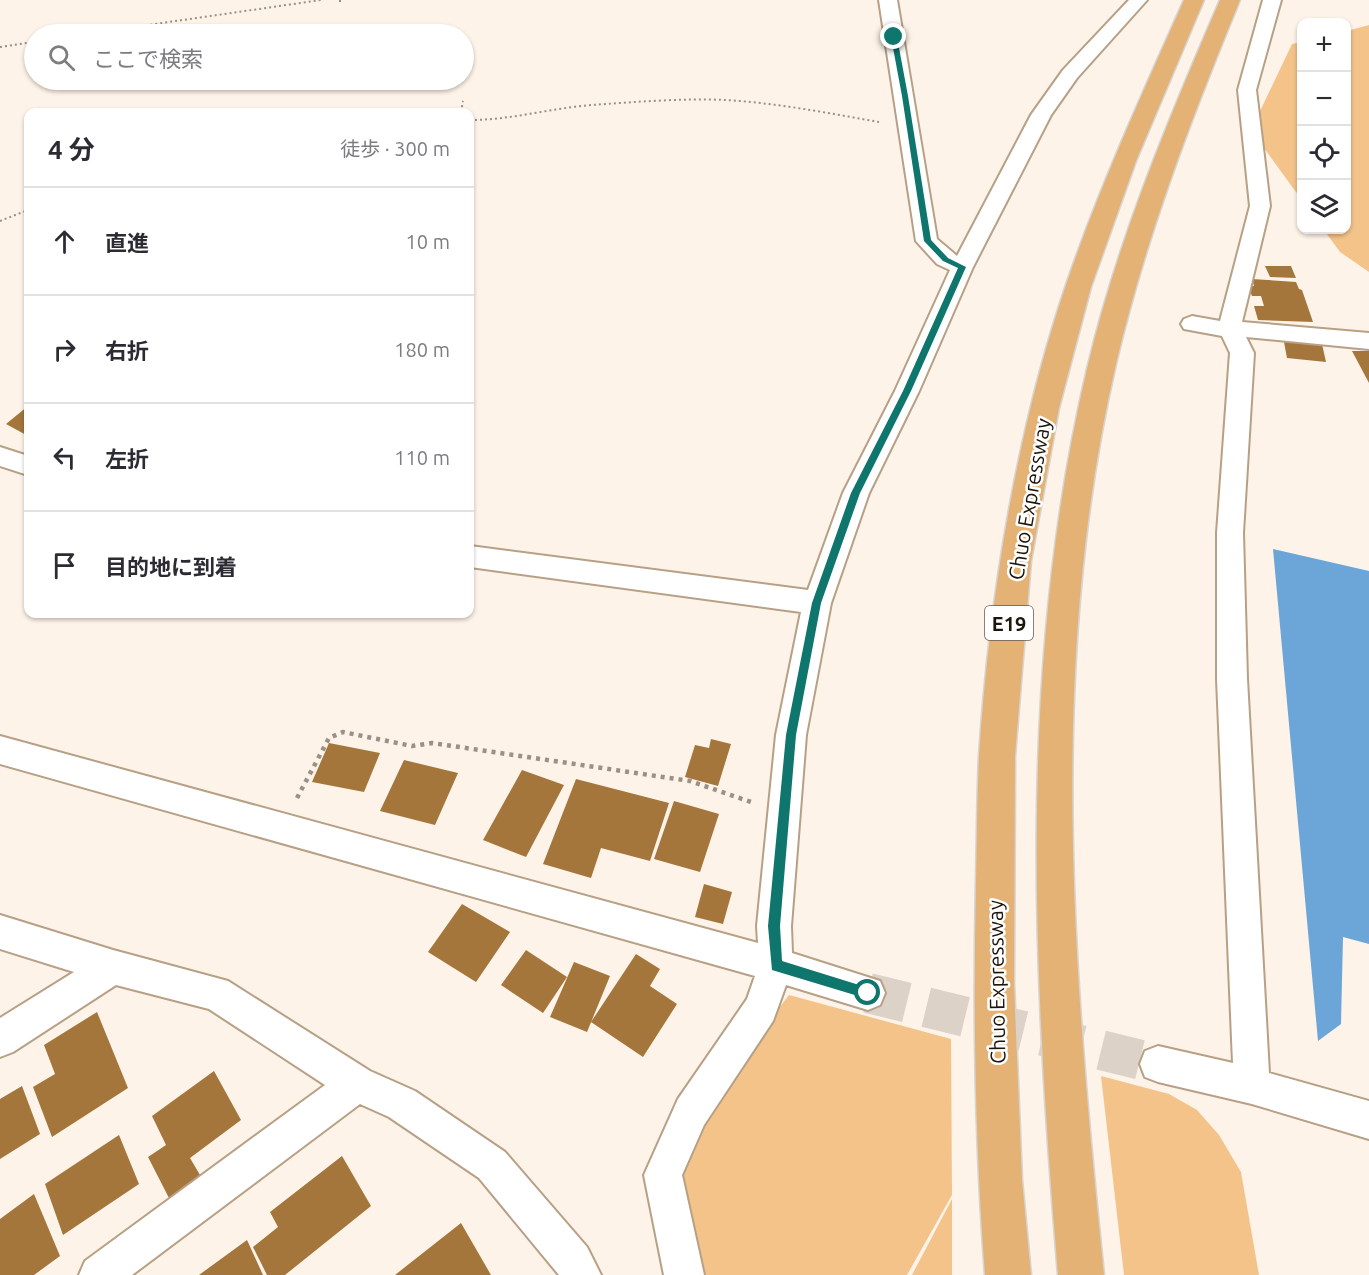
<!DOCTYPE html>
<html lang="ja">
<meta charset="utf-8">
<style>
body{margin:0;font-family:Ubuntu,"Noto Sans JP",sans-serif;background:#f2f2f3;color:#2b2b33}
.controls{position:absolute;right:18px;top:18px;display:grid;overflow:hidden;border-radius:12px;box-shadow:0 2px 4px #0004}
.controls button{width:54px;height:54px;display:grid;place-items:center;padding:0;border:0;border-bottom:2px solid #e1e1e2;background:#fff;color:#2b2b33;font:30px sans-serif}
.stop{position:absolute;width:18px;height:18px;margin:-14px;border:4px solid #0f766e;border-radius:50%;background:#fff}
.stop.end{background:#0f766e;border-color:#fff;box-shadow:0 2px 6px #0008}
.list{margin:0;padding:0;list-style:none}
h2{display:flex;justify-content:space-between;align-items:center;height:78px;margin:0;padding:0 24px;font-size:26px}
h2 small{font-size:20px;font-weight:400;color:#7c7c81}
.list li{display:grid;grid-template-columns:39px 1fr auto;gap:18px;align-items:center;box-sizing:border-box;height:108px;padding:0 24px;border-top:2px solid #e1e1e2}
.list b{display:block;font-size:22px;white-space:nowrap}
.list em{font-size:20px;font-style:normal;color:#7c7c81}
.icon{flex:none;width:33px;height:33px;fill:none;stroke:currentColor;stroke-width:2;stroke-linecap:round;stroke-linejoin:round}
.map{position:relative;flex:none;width:1369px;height:1275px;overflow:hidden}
.search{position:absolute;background:#fff;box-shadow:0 2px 4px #0004;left:24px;top:24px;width:450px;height:66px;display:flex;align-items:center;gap:15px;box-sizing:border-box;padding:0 21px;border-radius:33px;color:#7c7c81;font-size:22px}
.panel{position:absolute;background:#fff;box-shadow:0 2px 4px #0004;left:24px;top:108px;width:450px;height:510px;border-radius:12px}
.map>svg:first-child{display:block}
.green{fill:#f3c38a}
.water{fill:#6ca5d7}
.building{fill:#a4763b}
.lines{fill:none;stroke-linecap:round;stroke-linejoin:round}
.secondary-tunnel{stroke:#dcd2c7;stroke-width:40;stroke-dasharray:40 20;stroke-linecap:butt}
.street-casing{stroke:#b7a085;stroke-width:4}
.highway-casing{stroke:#d6d5d3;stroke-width:3}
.path-far1{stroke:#9a9086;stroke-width:2;stroke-dasharray:2 3;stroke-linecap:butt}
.path{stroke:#9a9086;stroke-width:4.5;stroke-dasharray:4 5;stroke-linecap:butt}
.street{fill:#fff;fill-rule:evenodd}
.highway{fill:#e5b275;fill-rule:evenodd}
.route{fill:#0f766e}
.labels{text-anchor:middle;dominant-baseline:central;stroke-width:5;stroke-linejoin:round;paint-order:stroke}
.shield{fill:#fff;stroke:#625b54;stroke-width:1.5}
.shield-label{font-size:20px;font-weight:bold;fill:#1e150b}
.street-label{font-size:21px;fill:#1e150b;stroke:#fff}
</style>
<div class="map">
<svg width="1369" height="1275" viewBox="0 0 1369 1275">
<rect width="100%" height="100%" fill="#fdf3e8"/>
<path class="green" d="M1369 25V272L1340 252 1324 230H1346L1347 31Z
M1301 42V199L1251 130 1292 44Z
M789 995 951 1039 952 1195 907 1275H695C691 1253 679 1215 680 1194 683 1121 747 1051 789 995Z
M1101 1076 1169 1094 1197 1110 1219 1135 1241 1172 1259 1275H1124Z
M952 1199V1275H912Z"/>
<path class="water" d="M1273 549 1369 571V944L1343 937 1341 1024 1318 1041Z"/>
<path class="building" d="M1265 266H1291L1296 278 1270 277Z
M1252 279 1296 282 1299 289 1302 290 1313 322 1258 320 1254 306H1264L1261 296H1252L1248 286H1254Z
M1294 341 1322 344 1326 362 1287 358 1284 342 1294 343Z
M1352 351H1369V383Z
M28 406V436L6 424Z
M711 739 731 744 718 786 685 777 695 745 709 748Z
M329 743 380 753 364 792 312 782Z
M404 760 458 773 435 825 380 811Z
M522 770 564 785 526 857 483 840Z
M576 779 669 803 650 861 601 848 591 878 543 864Z
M674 801 719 814 700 872 654 859Z
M704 884 732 892 723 924 695 917Z
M462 904 510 932 476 982 428 952Z
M526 950 567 977 543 1013 501 985Z
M636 954 660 969 650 986 677 1004 643 1057 591 1022Z
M574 962 610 976 587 1032 550 1017Z
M97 1012 128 1088 52 1137 33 1087 55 1074 44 1045Z
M214 1071 241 1120 190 1158 200 1175 169 1198 148 1157 166 1145 152 1116Z
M22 1086 40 1134 0 1159V1099Z
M119 1135 139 1184 63 1235 45 1184Z
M342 1156 371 1206 285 1275H267L253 1247 278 1227 270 1212Z
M34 1194 60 1256 34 1275H0V1219Z
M461 1223 491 1275H395Z
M247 1240 263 1275H199Z"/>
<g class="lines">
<path class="secondary-tunnel" d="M868 993 1158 1064"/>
<defs>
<path id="street" d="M879 0H897L937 239 957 256 1031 115 1063 70 1129 0H1147L1077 78 1051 115 973 267 919 391 869 493 831 603 806 735 791 926 792 953 880 981 885 993 880 1005 868 1010 786 985 773 1021 704 1125 682 1175 704 1275H664L644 1175 678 1099 747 999 755 976 0 764V736L758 943 757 926 776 735 801 612 470 567V546L808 590 843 493 895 391 950 270 937 264 916 241Z
M1263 0H1281L1256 90 1270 206 1242 322 1369 333V349L1246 337 1254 353 1243 533 1247 679 1269 1073 1369 1101V1139L1252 1104 1158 1082 1145 1077 1140 1064 1145 1051 1158 1046 1233 1063 1217 679V533L1230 353 1222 336 1184 329 1181 324 1184 319 1192 316 1220 321 1250 206 1238 90Z
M0 447 28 456V475L0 466Z
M0 915 113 950 228 981 370 1071 415 1091 505 1152 587 1247 601 1275H559L479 1178 389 1117 360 1104 132 1275H79L85 1261 325 1085 209 1009 116 985 13 1052 0 1057V1018L74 972 0 949Z"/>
<path id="highway" d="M1184 0H1204L1136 161 1091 287 1059 408 1031 561 1015 756 1014 983 1022 1180 1031 1275H985C975 1144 973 1012 976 881 977 839 977 797 979 756 989 602 1016 432 1066 285 1099 188 1142 94 1184 0Z
M1220 0H1240C1191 119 1145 239 1116 364 1047 662 1073 974 1104 1275H1058C1033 973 1017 666 1087 369 1117 242 1168 120 1220 0Z"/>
</defs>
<use href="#street" class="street-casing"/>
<use href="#highway" class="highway-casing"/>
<path class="path-far1" d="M340 0V5
M86 34 321 0
M0 47 34 42
M461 112 463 101
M470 120C511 120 551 108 592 105 633 102 685 98 725 100 777 103 828 113 879 122
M0 221 28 210"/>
<path class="path" d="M297 798 329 738 343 732 412 746 432 743 690 781 751 802"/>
<use href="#street" class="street"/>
<use href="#highway" class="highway"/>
</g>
<path class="route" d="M894 36 897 37 908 96 931 240 948 258 966 267 911 391 860 493 821 603 796 735 780 926 782 961 872 989V998L868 999 772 970 768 926 786 735 812 603 851 493 903 391 958 268 943 261 924 241 902 96 891 37Z"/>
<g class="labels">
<rect class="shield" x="985" y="606" width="48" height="34" rx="4.5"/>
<g class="shield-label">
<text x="1009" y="623">E19</text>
</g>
<g class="street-label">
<text transform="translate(1029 499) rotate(-80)">Chuo Expressway</text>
<text transform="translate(996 982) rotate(-91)">Chuo Expressway</text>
</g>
</g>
</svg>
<div class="controls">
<button>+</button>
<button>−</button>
<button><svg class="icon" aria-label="locate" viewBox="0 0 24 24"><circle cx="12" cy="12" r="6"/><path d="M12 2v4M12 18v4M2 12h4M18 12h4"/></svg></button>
<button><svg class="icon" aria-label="layers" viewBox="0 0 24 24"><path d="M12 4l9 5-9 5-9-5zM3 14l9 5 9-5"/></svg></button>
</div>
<div class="stop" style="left:868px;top:993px"></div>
<div class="stop end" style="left:894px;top:37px"></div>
<div class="search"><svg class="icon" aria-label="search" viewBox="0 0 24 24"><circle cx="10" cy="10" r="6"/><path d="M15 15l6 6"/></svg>ここで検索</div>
<section class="panel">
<h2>4 分<small>徒歩 · 300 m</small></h2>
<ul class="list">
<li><svg class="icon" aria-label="ahead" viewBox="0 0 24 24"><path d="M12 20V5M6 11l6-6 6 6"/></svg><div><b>直進</b></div><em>10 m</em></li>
<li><svg class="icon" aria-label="right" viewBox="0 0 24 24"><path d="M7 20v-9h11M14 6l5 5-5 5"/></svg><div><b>右折</b></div><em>180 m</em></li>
<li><svg class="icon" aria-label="left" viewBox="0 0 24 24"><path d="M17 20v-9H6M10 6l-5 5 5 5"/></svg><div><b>左折</b></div><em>110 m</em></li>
<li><svg class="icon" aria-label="arrive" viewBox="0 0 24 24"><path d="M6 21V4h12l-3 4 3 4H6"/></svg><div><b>目的地に到着</b></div></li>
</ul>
</section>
</div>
